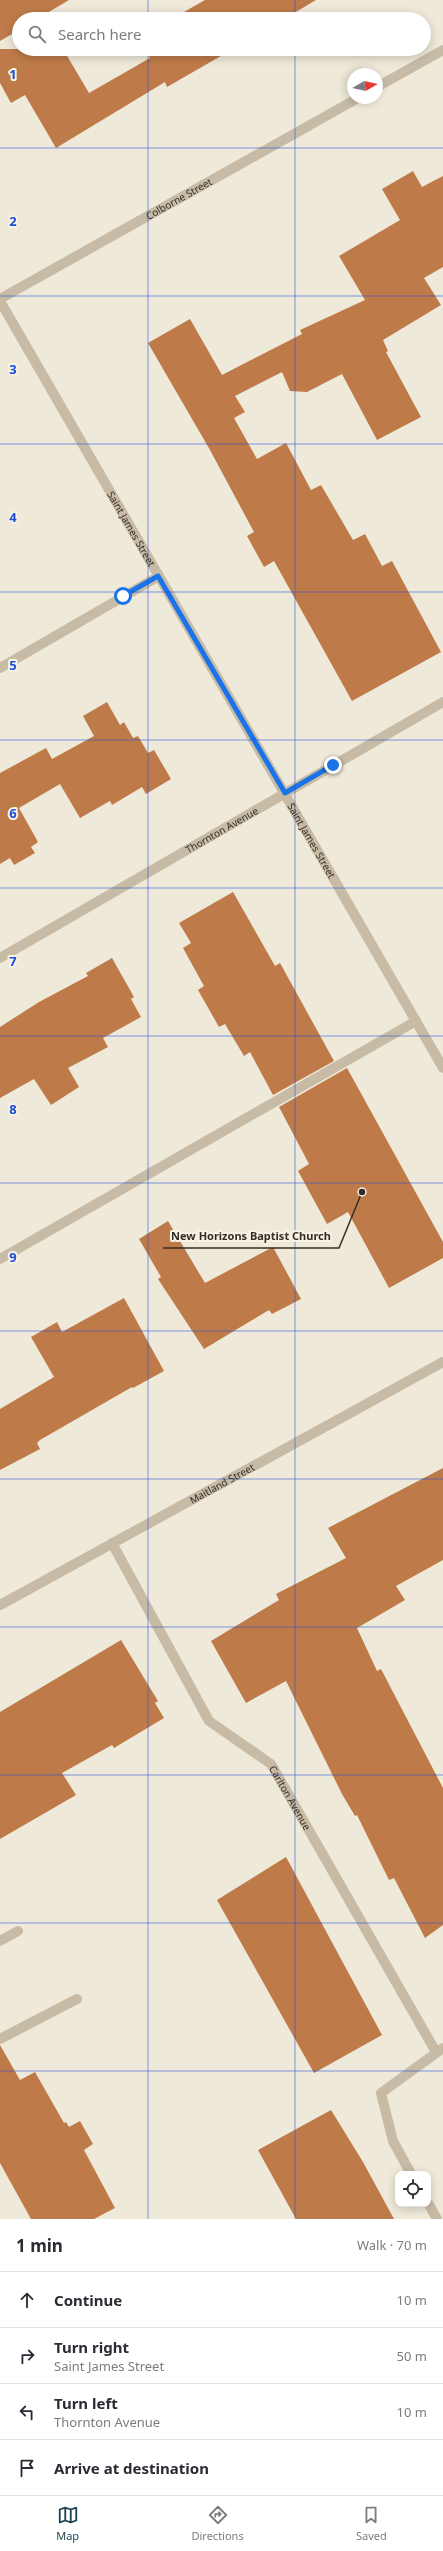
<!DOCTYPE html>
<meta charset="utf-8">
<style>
body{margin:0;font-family:"Noto Sans",sans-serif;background:#f7f7f7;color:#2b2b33}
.controls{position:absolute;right:12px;bottom:12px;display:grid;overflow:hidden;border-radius:8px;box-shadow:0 2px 10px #0003}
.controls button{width:36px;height:36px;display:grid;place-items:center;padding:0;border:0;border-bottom:1px solid #e1e1e2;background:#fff;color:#2b2b33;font:20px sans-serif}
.compass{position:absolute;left:347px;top:68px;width:36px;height:36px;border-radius:50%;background:#fff;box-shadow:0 2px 10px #0003;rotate:81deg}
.stop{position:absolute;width:12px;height:12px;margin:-9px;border:3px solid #1a73e8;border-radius:50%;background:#fff}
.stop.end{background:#1a73e8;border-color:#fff;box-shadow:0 1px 4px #0008}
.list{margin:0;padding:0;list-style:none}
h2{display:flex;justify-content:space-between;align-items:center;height:52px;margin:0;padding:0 16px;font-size:17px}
h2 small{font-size:13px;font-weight:400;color:#7c7c81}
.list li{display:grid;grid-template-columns:26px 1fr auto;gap:12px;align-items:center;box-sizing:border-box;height:56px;padding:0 16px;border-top:1px solid #e1e1e2}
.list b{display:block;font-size:15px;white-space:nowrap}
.list p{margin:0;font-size:13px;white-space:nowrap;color:#7c7c81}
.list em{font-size:13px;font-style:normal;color:#7c7c81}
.icon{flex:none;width:22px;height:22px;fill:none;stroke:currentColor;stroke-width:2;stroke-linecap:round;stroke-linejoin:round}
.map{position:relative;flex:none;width:443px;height:2219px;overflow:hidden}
.search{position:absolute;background:#fff;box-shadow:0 2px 10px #0003;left:12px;right:12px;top:12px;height:44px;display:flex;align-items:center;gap:10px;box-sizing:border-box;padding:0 14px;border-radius:22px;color:#7c7c81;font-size:15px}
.sheet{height:276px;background:#fff}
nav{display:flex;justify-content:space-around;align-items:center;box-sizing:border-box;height:56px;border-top:1px solid #e1e1e2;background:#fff;font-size:11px;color:#7c7c81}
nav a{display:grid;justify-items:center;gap:2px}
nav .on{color:#1f4552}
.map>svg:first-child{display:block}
.building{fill:#be7b49}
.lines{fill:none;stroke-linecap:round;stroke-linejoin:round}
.service{stroke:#c7bba6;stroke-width:10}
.minor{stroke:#c7bba6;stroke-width:10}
.tertiary{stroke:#c7bba6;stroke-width:10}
.route{stroke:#1a73e8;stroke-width:5}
.grid{fill:none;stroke:#1d4ed8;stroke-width:1;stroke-opacity:0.55}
.labels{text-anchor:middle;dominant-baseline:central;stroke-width:4;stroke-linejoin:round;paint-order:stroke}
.street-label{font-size:10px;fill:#332d27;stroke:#f8f3e5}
.grid-label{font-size:13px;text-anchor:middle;font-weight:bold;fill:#1d4ed8;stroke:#f8f3e5;stroke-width:4;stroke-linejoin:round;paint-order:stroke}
.leader{fill:none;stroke:#332d27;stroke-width:1.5}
.callout-dot{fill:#332d27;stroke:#f8f3e5;stroke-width:1.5}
.callout-label{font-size:11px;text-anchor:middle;font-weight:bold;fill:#332d27;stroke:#f8f3e5;stroke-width:4;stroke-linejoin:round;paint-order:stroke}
</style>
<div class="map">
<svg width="443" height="2219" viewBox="0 0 443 2219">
<rect width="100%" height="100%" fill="#efe9d9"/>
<path class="building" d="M0 0H69L37 19H19V30L0 41Z
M205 0H316L284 19H188L184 12Z
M0 49H63L89 93 150 58 145 49H233L167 87 165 82 56 148 25 95 11 103 0 83Z
M413 171 422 187 443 176V267L424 278 441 305 383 340 388 351 386 352 421 417 377 440 342 374 307 392 290 391 282 372 235 396 245 412 234 418 257 459 286 443 311 490 321 485 353 540 365 534 382 566 392 561 441 652 352 701 274 561 264 567 247 536 254 532 210 450 148 343 190 319 222 375 302 334 300 330 365 300 339 256 400 220 382 189Z
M107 702 120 725 124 722 133 738 138 736 148 753 154 750 171 779 146 794 142 787 112 805 110 801 80 818 60 784 19 808 38 842 31 847 35 853 14 865 10 858 0 864V773L46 748 52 759 94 736 83 716Z
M233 892 275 966 280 963 334 1061 273 1095 250 1052 244 1056 225 1024 219 1027 198 990 204 986 183 948 191 943 179 923Z
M112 958 134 997 131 999 141 1017 103 1038 108 1047 68 1068 79 1087 51 1105 34 1079 0 1098V1027L39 1002 88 976 86 973Z
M347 1068 443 1242V1258L389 1288 348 1212 327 1224 298 1171 309 1164 279 1107Z
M168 1221 205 1283 273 1247 301 1299 272 1314 269 1310 204 1349 158 1279 161 1277 139 1239Z
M124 1298 164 1371 133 1388 132 1387 40 1440 37 1443 40 1449 0 1470V1409L54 1377 31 1337 57 1322 62 1332Z
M443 1468V1560L396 1586 405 1600 357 1628 377 1671 381 1669 443 1788V1925L425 1938 394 1878 389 1880 357 1815 355 1816 342 1794 286 1681 246 1703 211 1641 279 1600 276 1594 346 1558 328 1528Z
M121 1640 158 1701 155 1703 164 1718 114 1748 112 1745 62 1773 76 1795 0 1839V1712Z
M286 1857 382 2035 314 2073 217 1900Z
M0 2045 20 2080 35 2072 64 2123 66 2122 69 2127 80 2121 93 2144 84 2150 115 2208 94 2219H31L0 2163Z
M331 2110 363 2162 394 2219H296L258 2150Z"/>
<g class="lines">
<path class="service" d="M0 668 159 576
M0 1259 416 1021
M0 1941 18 1931
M0 2039 77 1999"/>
<g class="minor">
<path id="s1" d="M0 301 443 1068"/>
<path id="s2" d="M0 958 443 702"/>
<path id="s3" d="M112 1543 209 1721 271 1764 436 2052"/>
<path id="s4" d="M0 1605 443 1362"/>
<path d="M411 2174 393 2141 381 2093 443 2048"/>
<path d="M428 2203 437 2219"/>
</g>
<g class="tertiary">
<path d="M377 87 443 50"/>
<path id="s5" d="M0 299 358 98"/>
</g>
</g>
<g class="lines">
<path class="route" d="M123 596 158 576 285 793 333 765"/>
</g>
<path class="grid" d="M148 0V19M295 0V19M148 49V2219M295 49V2219M0 148H443M0 296H443M0 444H443M0 592H443M0 740H443M0 888H443M0 1036H443M0 1183H443M0 1331H443M0 1479H443M0 1627H443M0 1775H443M0 1923H443M0 2071H443"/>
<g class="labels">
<g class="street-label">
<text stroke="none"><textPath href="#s5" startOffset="205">Colborne Street</textPath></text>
<text stroke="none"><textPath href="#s1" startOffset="263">Saint James Street</textPath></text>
<text stroke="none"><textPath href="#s2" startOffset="256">Thornton Avenue</textPath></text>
<text stroke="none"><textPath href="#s1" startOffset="623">Saint James Street</textPath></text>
<text stroke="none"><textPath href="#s4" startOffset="253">Maitland Street</textPath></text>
<text stroke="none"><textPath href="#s3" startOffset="317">Carlton Avenue</textPath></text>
</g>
</g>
<g class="grid-label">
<text x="13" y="79">1</text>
<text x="13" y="226">2</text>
<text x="13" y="374">3</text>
<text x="13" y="522">4</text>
<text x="13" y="670">5</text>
<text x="13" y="818">6</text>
<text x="13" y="966">7</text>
<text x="13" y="1114">8</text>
<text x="13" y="1262">9</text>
</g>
<path class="leader" d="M362 1192L339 1248H163"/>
<circle class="callout-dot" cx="362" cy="1192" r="4"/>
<g class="callout-label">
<text x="251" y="1240">New Horizons Baptist Church</text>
</g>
</svg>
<div class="controls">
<button><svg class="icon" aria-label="locate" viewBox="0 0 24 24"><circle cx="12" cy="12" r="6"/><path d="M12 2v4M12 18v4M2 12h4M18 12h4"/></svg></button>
</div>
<svg class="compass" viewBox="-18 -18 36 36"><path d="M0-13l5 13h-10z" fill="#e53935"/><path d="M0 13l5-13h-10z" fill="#7c7c81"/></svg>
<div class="stop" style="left:123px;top:596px"></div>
<div class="stop end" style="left:333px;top:765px"></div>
<div class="search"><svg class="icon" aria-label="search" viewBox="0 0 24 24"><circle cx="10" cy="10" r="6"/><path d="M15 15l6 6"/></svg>Search here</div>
</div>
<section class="sheet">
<h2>1 min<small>Walk · 70 m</small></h2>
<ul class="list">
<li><svg class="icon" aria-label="ahead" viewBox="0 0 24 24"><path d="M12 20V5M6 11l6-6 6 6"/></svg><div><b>Continue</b></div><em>10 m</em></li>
<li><svg class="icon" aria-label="right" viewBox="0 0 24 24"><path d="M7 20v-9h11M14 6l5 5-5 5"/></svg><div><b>Turn right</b><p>Saint James Street</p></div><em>50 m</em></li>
<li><svg class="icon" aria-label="left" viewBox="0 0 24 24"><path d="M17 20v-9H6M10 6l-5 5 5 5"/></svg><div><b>Turn left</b><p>Thornton Avenue</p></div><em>10 m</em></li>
<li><svg class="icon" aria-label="arrive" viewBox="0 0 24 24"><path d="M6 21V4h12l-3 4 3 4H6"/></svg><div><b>Arrive at destination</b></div></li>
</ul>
</section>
<nav>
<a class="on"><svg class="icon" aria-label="map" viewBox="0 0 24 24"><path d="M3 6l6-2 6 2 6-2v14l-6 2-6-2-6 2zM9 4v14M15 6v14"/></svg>Map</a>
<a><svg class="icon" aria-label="directions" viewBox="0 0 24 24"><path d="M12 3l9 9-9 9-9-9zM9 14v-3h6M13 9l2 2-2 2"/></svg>Directions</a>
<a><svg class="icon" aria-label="saved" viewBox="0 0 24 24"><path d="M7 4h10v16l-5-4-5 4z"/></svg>Saved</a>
</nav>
